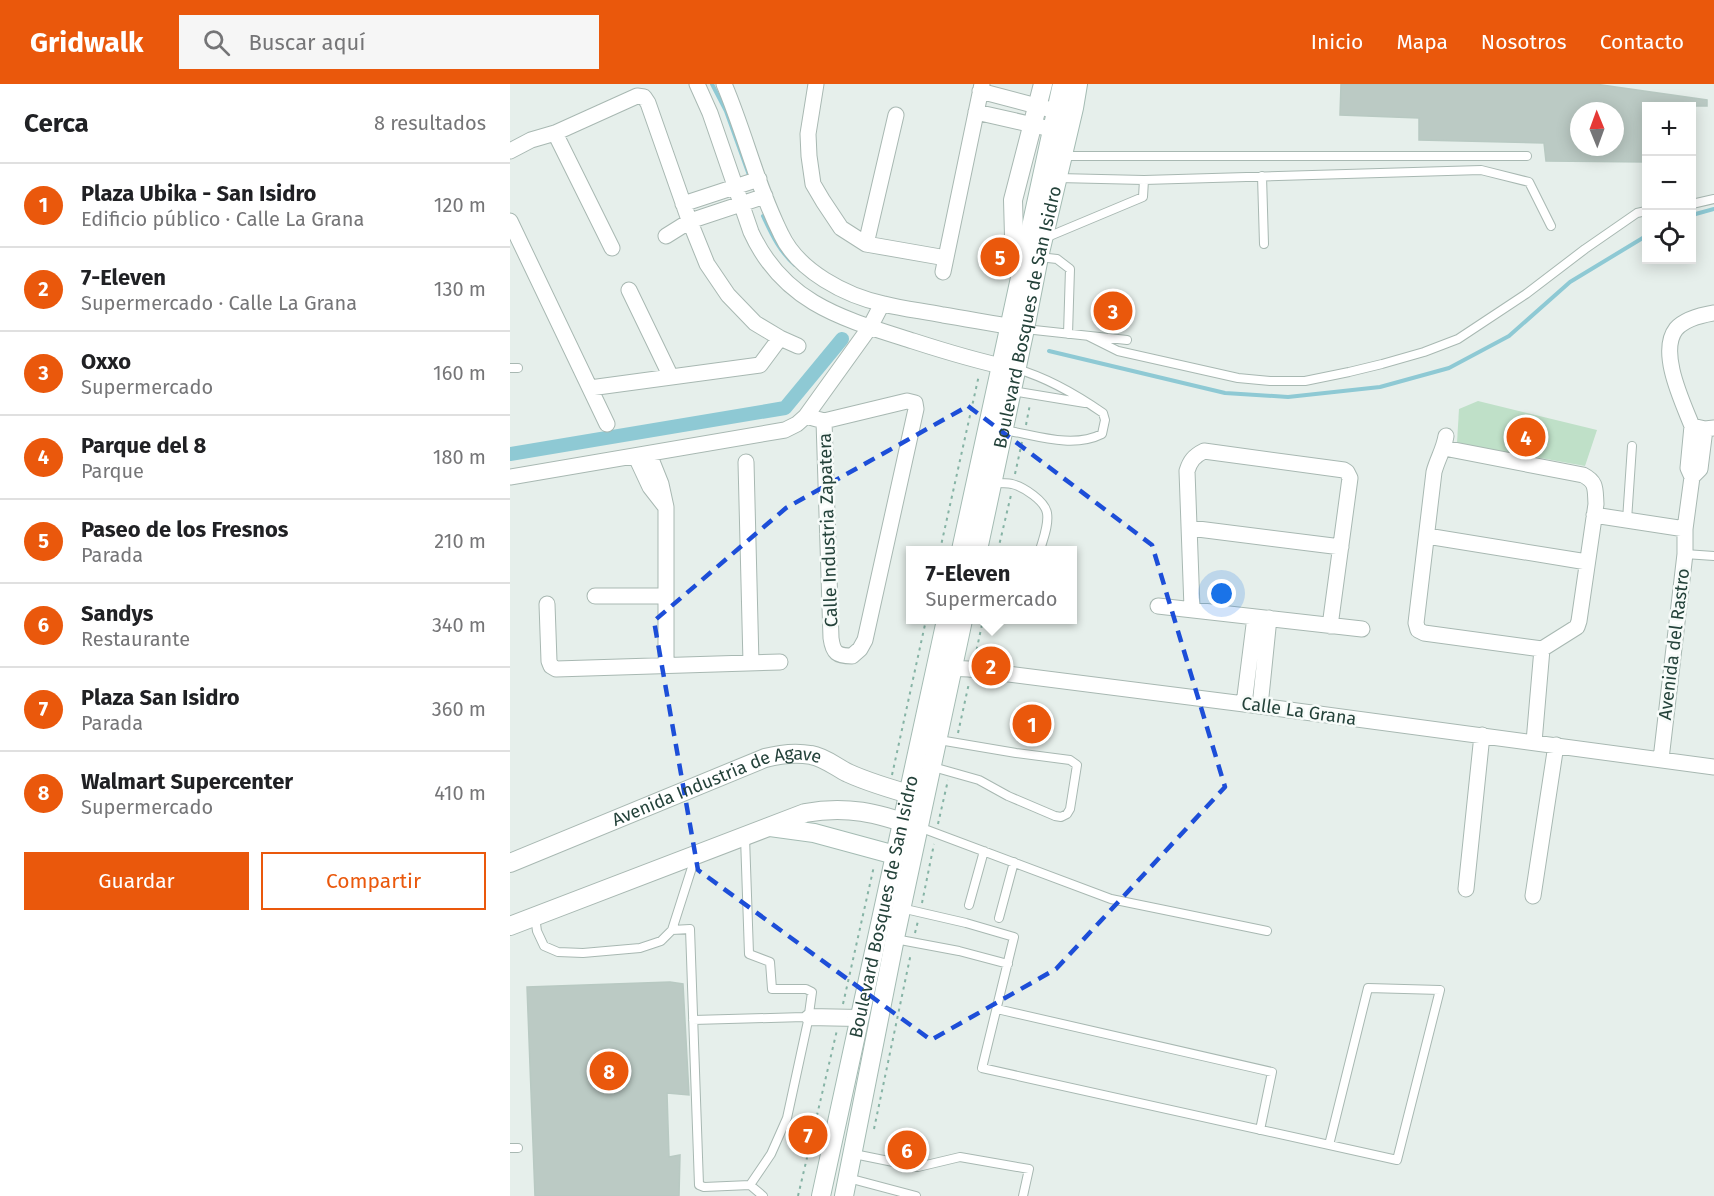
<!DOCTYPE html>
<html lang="es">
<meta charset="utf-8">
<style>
body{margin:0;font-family:"Fira Sans",sans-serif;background:#f6f6f6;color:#202124}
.controls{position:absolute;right:18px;top:18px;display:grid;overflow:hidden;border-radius:0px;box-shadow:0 3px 15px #0003}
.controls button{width:54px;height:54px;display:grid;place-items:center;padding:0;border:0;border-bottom:2px solid #e0e0e0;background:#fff;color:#202124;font:30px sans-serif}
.compass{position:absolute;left:1060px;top:18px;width:54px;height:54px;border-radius:50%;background:#fff;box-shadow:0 3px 15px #0003;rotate:359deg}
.you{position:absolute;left:712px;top:510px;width:21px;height:21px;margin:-15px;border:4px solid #fff;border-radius:50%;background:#1a73e8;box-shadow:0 0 0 9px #1a73e833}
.badge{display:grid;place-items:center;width:39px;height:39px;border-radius:50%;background:#ea580c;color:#fff;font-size:20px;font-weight:700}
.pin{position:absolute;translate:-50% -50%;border:3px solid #fff;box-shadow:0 2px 6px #0006}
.popup{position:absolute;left:396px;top:462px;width:171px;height:78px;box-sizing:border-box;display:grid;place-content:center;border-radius:0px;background:#fff;filter:drop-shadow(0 2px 4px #0005);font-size:20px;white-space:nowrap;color:#757577}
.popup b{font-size:22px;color:#202124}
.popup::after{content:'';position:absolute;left:50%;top:100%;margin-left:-12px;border:12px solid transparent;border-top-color:#fff}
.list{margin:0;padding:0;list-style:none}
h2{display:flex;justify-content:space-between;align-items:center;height:78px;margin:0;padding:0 24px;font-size:26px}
h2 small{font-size:20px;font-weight:400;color:#757577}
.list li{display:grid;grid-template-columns:39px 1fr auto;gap:18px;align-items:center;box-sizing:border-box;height:84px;padding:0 24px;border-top:2px solid #e0e0e0}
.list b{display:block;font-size:22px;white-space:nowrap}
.list p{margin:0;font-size:20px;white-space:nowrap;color:#757577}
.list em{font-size:20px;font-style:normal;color:#757577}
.actions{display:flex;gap:12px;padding:18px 24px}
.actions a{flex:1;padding:14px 0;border:2px solid #ea580c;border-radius:0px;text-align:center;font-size:21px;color:#ea580c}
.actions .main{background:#ea580c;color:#fff}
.icon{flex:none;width:33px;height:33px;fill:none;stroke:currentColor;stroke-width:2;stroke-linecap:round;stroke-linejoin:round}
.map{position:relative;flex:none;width:1204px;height:1112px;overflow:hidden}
header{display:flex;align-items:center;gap:36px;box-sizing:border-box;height:84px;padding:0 30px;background:#ea580c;color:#fff}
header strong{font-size:28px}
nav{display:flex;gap:33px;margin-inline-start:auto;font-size:21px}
.search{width:420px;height:54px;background:#f6f6f6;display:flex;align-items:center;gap:15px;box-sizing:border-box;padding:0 21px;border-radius:0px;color:#757577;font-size:22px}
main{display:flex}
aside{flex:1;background:#fff}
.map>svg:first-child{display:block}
.green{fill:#bfe0c8}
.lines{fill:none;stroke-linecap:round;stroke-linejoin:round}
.stream{stroke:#8ec9d4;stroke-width:4}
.canal{stroke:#8ec9d4;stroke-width:14}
.building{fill:#bbcac4;stroke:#b8c9c2;stroke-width:1.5;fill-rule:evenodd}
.service-casing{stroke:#a8b8b2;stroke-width:10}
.minor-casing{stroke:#a8b8b2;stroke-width:17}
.tertiary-casing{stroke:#a8b8b2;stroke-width:20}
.secondary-casing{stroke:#a4bbb3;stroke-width:20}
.path{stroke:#86b3a5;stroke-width:2;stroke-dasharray:3 4.5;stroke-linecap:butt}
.service{stroke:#fff;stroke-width:8}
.minor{stroke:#fff;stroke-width:15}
.tertiary{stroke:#fff;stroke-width:18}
.secondary{stroke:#fff;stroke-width:18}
.marked{fill:none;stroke:#1d4ed8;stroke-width:4.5;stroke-dasharray:12 8;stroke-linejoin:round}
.labels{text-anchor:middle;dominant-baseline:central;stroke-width:5;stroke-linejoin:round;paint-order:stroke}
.street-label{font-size:18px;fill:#24423a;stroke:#f7fbf9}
</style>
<header>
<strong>Gridwalk</strong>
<div class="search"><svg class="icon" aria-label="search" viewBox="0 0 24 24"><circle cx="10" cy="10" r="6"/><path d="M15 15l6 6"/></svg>Buscar aquí</div>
<nav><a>Inicio</a><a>Mapa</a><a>Nosotros</a><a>Contacto</a></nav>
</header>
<main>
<aside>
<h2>Cerca<small>8 resultados</small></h2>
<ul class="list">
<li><span class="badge">1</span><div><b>Plaza Ubika - San Isidro</b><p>Edificio público · Calle La Grana</p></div><em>120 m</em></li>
<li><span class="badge">2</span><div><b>7-Eleven</b><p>Supermercado · Calle La Grana</p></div><em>130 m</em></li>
<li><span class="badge">3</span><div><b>Oxxo</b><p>Supermercado</p></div><em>160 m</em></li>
<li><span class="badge">4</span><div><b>Parque del 8</b><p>Parque</p></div><em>180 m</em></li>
<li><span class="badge">5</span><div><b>Paseo de los Fresnos</b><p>Parada</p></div><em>210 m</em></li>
<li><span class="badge">6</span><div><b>Sandys</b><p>Restaurante</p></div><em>340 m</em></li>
<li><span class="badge">7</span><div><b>Plaza San Isidro</b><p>Parada</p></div><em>360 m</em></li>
<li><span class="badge">8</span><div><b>Walmart Supercenter</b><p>Supermercado</p></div><em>410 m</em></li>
</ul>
<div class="actions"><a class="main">Guardar</a><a>Compartir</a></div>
</aside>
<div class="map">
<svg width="1204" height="1112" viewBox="0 0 1204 1112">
<rect width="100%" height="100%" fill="#e6efeb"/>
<path class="green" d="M968 317 1087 346 1075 382 947 359 949 325Z"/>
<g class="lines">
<path class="stream" d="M202 0 216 27 239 91
M1182 131 1204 125
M253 132C262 151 269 167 285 181
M539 267 715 309 778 313 870 303 939 284 999 252 1060 198 1136 152"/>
<path class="canal" d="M0 370 275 324 332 255"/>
</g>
<path class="building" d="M831 0H1085L1197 16V22H1137V78L1036 77 1034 59 909 56V34L830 31ZM1069 27H1105V63H1069Z
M160 898 173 900 179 1011 157 1009 159 1073 170 1071 169 1112H25L17 903Z"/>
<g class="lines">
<defs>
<path id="service" d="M554 72H1017
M752 92 754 160
M548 94 634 96 971 86 1019 98 1041 142
M1182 120 1204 115
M535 154 633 113 634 96
M529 173 547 175 560 185 558 250
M515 245 617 256
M578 252 608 267 728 294 760 297H795L839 288 872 280 914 268 948 255 1016 210 1075 165 1127 129 1136 127
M0 284H8
M502 307 575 319
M494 346C525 351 562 365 592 350L595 336 593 329C567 311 538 294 507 285
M483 399C489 399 497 399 502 400 514 403 535 417 537 429 539 441 533 455 530 466
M1117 436 1122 362
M1175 470 1204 472
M423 683 469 696 498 712 545 732 551 733 557 730 560 725 567 681 560 676 506 669 429 656
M409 743 601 815 757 847
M235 753 239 870 260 878 262 905H296L302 908 298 937 277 1034 261 1070 240 1101
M459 821 474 767
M391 824 456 839 504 853 472 984 887 1076 930 906 858 904 819 1061
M25 833 27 847 34 862 48 868 73 869 130 864 151 857 162 846 185 774
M489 834 504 778
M162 846 180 845 189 1101 194 1103 240 1101 253 1112
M385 855 449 867 498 880
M487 925 762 988 750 1046
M296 935 298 937 348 938
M183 936 294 933 299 929 350 930
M0 1064H8
M344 1070 408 1083 450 1073 519 1085 513 1112
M338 1094 406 1112"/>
<path id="minor" d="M187 0 200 29 241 148C274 220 334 235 403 257 434 267 467 277 500 284
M214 0C235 49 247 102 271 150 288 187 336 212 374 220 393 225 413 227 433 231 458 235 484 240 510 244
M306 0 298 50 299 72 303 100 313 117 331 144 356 160 436 174
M470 7 538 25
M466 28 554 48
M45 49 102 164
M0 67 21 56 45 49 127 12 134 13 138 19 178 133 197 180 218 211 245 239 270 254 288 262
M173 120 249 95
M0 137 97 340
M156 152 180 137 255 112
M356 160 386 31
M433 188 472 0
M119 206 161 293
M1204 229C1192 231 1175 235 1166 245 1148 268 1173 319 1182 342L1195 345 1204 344
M80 304 250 281 270 254
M296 332 314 337 397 317 405 319 406 325 355 556 350 565 342 572C327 572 323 569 321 554L314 337
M936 352C934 365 927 376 924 388L906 539 908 546 914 549 1032 565
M934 364 1073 391C1087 398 1085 405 1086 420L1069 537 1067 543 1032 565
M139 370 151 400 156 423V581
M126 373 140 403 154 421
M236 378 241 579
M0 393 275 346 287 340 296 332 360 243 372 220
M1182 393 1190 385 1195 345
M1084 431 1175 445
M680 444 831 463
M917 452 1077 478
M85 512H156
M37 520 39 577 41 582 46 585 270 578
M648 522 852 545
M682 524 677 387C680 377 684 372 694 367L834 386 837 388 840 394 820 542
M434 584 459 585 750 622 1204 683
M734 620 745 533
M750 622 759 534
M1024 658 1032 565
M1151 675 1175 470V445L1182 393 1178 384 1182 342
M956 805 972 651
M1023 812 1046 661"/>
<g id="tertiary">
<path d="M512 186 504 152 503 116 533 0"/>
<path id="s1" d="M0 779 255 674C270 670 285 668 301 671 314 673 326 683 338 689 362 700 388 707 413 714"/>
<path d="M0 842 295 729C337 721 367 729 407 743"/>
</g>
<g id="secondary">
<path d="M451 466 552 0"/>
<path id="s2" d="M468 466 515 245 529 173 564 24 568 0"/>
<path d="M260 743 304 749 385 771"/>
<path id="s3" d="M311 1112 436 536"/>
<path d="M334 1112 385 854 453 536"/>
</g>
</defs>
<use href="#service" class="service-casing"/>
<use href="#minor" class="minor-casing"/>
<use href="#tertiary" class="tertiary-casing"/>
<use href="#secondary" class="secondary-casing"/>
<path class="path" d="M516 341 520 320
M505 390 512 358
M430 466 469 291
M488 466 501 411
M465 573 473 536
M448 649 459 599
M382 691 416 536
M428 740 438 696
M412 819 424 760
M405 849 408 837
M333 920 364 782
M364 1045 401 869
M288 1112 327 946"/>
<use href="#service" class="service"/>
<use href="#minor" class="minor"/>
<use href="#tertiary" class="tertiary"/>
<use href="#secondary" class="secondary"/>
</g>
<path class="marked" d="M458 322 642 461 715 703 546 885 421 956 188 786 144 537 276 424Z"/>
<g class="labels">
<g class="street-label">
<text stroke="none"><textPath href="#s2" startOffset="238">Boulevard Bosques de San Isidro</textPath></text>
<text transform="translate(318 446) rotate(-92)">Calle Industria Zapatera</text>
<text transform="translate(1164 560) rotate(-83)">Avenida del Rastro</text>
<text transform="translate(789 627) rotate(8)">Calle La Grana</text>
<text stroke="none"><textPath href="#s1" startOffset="222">Avenida Industria de Agave</textPath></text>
<text stroke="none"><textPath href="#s3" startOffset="296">Boulevard Bosques de San Isidro</textPath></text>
</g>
</g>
</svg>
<div class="controls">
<button>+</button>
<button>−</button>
<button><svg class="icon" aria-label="locate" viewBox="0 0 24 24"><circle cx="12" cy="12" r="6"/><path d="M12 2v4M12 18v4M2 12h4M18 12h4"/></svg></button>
</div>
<svg class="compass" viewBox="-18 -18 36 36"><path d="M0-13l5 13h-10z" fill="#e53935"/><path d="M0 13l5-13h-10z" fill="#757577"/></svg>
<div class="you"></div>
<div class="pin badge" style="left:522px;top:640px">1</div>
<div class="pin badge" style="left:481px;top:582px">2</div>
<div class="popup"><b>7-Eleven</b>Supermercado</div>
<div class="pin badge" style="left:603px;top:227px">3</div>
<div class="pin badge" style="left:1016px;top:353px">4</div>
<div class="pin badge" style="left:490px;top:173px">5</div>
<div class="pin badge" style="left:397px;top:1066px">6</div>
<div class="pin badge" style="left:298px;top:1051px">7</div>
<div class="pin badge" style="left:99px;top:987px">8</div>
</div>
</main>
